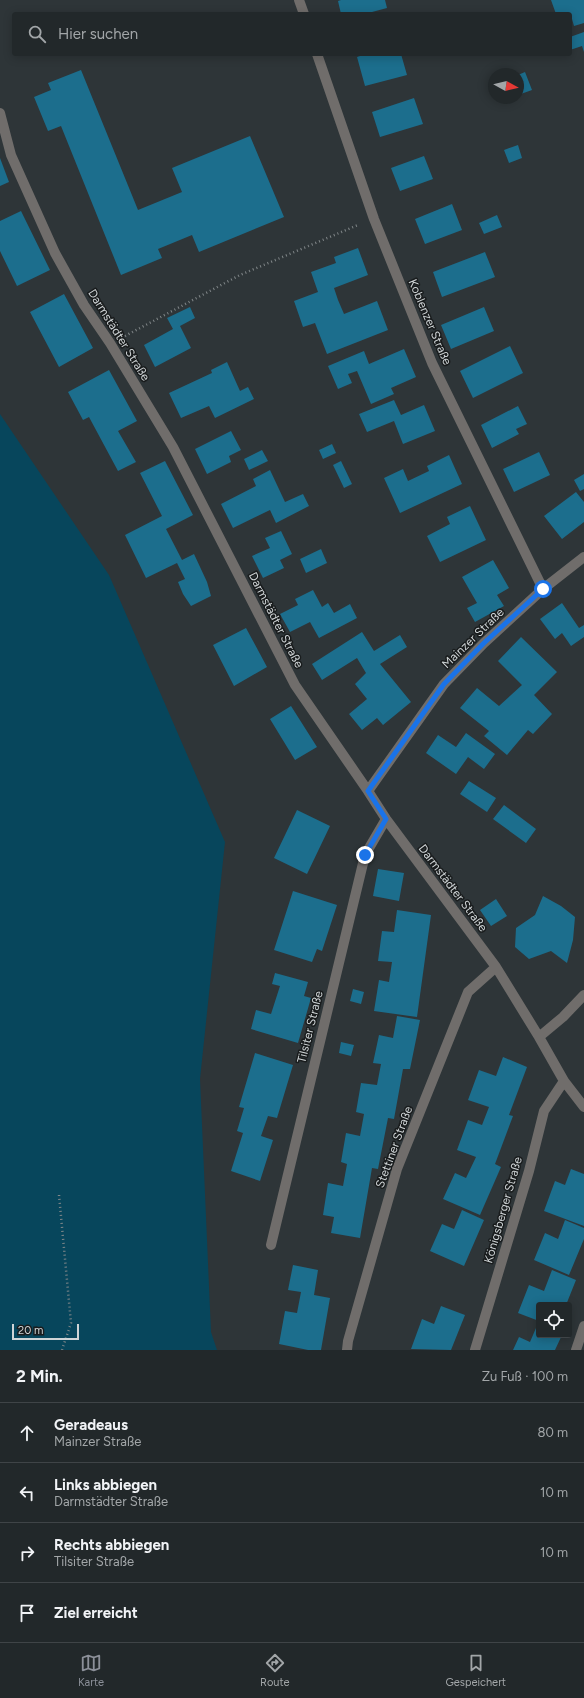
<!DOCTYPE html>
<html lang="de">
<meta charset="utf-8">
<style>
body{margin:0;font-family:Figtree,sans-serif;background:#2a3032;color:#f1f3f6}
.controls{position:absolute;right:12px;bottom:12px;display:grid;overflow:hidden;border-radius:4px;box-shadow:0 2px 10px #0003}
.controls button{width:36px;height:36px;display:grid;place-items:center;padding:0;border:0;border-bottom:1px solid #3f4447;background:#22282a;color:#f1f3f6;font:20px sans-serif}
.compass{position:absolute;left:488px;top:68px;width:36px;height:36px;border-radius:50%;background:#22282a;box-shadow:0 2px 10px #0003;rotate:98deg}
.scale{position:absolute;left:12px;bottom:10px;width:67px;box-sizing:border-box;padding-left:4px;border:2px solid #cfd4d6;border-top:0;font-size:11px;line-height:14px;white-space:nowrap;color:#cfd4d6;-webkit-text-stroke:3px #191c1d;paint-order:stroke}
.stop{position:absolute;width:12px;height:12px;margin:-9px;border:3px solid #1a73e8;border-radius:50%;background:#fff}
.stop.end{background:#1a73e8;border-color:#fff;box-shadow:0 1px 4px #0008}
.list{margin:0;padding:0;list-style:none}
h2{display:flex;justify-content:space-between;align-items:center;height:52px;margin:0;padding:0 16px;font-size:17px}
h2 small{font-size:13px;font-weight:400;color:#a2a6a8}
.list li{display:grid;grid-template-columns:26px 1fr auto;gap:12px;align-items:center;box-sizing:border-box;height:60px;padding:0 16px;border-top:1px solid #3f4447}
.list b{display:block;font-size:15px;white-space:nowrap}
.list p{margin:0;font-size:13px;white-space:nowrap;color:#a2a6a8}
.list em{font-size:13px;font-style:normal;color:#a2a6a8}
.icon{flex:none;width:22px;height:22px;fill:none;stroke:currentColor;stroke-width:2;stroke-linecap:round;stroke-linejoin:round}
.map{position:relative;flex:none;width:584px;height:1350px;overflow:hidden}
.search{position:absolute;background:#22282a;box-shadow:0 2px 10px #0003;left:12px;right:12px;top:12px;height:44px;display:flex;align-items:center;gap:10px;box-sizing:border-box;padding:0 14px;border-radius:4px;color:#a2a6a8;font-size:15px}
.sheet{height:292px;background:#22282a}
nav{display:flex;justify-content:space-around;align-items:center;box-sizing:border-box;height:56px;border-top:1px solid #3f4447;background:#22282a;font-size:11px;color:#a2a6a8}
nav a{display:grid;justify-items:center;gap:2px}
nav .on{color:#8c9099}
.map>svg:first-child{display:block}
.green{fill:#07465c}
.building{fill:#1c6e8d}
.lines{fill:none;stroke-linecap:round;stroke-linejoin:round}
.path{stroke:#818789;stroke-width:2.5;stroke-dasharray:1 3;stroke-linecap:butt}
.minor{stroke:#706d6b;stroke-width:10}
.route{stroke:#1a73e8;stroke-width:5}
.labels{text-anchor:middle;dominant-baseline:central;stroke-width:3;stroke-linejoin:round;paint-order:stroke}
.street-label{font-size:12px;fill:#cfd4d6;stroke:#191c1d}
</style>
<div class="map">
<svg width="584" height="1350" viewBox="0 0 584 1350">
<rect width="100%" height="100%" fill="#2e3538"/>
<path class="green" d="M0 414 109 575 225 842 200 1079 211 1332 217 1350H0Z"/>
<path class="building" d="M341 0H385L387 8 372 12 373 14H341L338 1Z
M551 0H584V23L574 26 572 19 570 20V14H556Z
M584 32V52L582 46 570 50V37Z
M366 54H401L407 75 365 86 357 57Z
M81 70 138 210 182 192 172 168 250 136 284 217 199 252 192 235 158 249 162 258 121 275 61 126 48 131 34 97 51 90 48 83Z
M525 72 532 90 518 95V75Z
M414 98 423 124 380 137 372 112Z
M518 145 522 158 509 163 504 150Z
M424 156 433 179 400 191 391 168Z
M0 158 9 182 0 186Z
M452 204 462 230 425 244 415 219Z
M21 211 50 270 17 286 0 251V221Z
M497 215 502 227 484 234 479 223Z
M358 248 368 275 334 288 338 300 344 314 377 301 388 330 327 354 315 323 303 327 294 301 318 292 311 272 336 263 334 257Z
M485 252 495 277 442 297 433 272Z
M64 294 93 348 59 367 30 312Z
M190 307 195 318 180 326 191 348 155 367 144 345 173 329 167 318Z
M484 307 494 331 451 349 441 325Z
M510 346 523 373 473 398 460 371Z
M404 349 416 377 391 388 394 394 371 404 357 371 348 374 352 383 338 389 328 366 364 351 369 364Z
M227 362 240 391 248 387 254 399 215 418 209 406 181 418 169 393 212 373 211 370Z
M109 370 137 421 118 431 136 462 118 471 89 417 83 420 68 392Z
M394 400 401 415 424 405 435 431 403 444 394 421 367 432 359 414Z
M518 406 527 424 516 429 519 434 492 448 481 425Z
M231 431 241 450 229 456 231 462 207 474 195 449Z
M332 444 336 453 323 459 319 450Z
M262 450 268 461 249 470 244 459Z
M539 452 550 475 514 492 503 469Z
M449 455 462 484 400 513 384 478 403 469 408 481 429 471 427 466Z
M165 461 193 515 166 529 182 560 194 554 207 582 211 596 191 606 183 594 178 582 185 579 177 563 146 578 125 535 162 516 140 473Z
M341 461 352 484 344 488 333 465Z
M270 470 285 502 303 494 309 506 276 523 270 510 233 528 221 504 256 486 253 479Z
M584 474V489L580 491 574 480Z
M576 492 584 502V522L562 539 544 516Z
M470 506 486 540 440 562 427 536 450 524 447 517Z
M281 531 292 554 280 560 284 568 263 578 252 556 270 548 265 538Z
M321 549 327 563 306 573 300 559Z
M493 560 509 588 497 595 504 606 475 622 467 608 477 603 462 577Z
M313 590 322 607 328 603 334 613 350 604 357 618 319 638 310 622 290 632 280 614 298 605 295 599Z
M562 603 579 628 584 625V637L571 646 562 633 555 639 540 619Z
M246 628 267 667 234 686 213 645Z
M362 632 374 651 400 635 407 647 380 664 411 702 383 725 377 718 362 730 349 714 367 699 355 684 366 673 357 658 322 680 312 664Z
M521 637 557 672 534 695 552 714 533 734 528 730 507 755 484 736 489 731 460 708 477 688 499 706 522 685 498 661Z
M291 706 317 747 295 760 270 719Z
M466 733 495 754 484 769 468 757 456 774 426 753 438 735 456 747Z
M469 781 496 798 487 812 460 794Z
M504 805 536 829 526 843 493 819Z
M297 810 330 826 307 874 274 858Z
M378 869 404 873 399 901 373 896Z
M293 891 337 905 322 951 317 949 312 962 274 950Z
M543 896 561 906 575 917 573 940 567 963 551 951 529 959 515 947 516 928 535 915Z
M496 899 507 916 491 926 480 910Z
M397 910 431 915 417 1017 374 1011 379 980 389 982 392 962 378 961 382 931 394 932Z
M275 973 308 982 304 996 311 998 298 1043 251 1029 256 1010 271 1014 280 986 272 984Z
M353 989 364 992 361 1004 350 1001Z
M397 1016 420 1020 410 1069H403L394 1119 388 1118 378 1169 372 1168 360 1238 331 1233 334 1217 323 1215 328 1183 343 1186 347 1164 341 1162 346 1133 360 1136 364 1114 356 1112 361 1083 377 1085 381 1064 373 1063 379 1035 393 1038Z
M341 1042 354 1045 351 1056 339 1053Z
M255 1053 293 1065 277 1118 268 1116 261 1136 273 1140 260 1181 231 1171 243 1133 237 1131 244 1108 239 1107Z
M503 1057 527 1067 509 1115 513 1116 495 1164 501 1167 480 1215 443 1199 455 1173 466 1178 476 1157 457 1150 468 1120 482 1125 489 1107 468 1100 479 1070 496 1076Z
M571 1169 584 1174V1226L544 1211 555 1181 565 1185Z
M462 1210 484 1220 464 1266 430 1251 442 1224 454 1229Z
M565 1220 584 1228V1239L569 1275 534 1260 545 1233 558 1239Z
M293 1265 318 1270 314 1295 330 1298 321 1350H308L279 1344 285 1311 297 1313 301 1292 288 1290Z
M552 1270 576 1280 566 1305H539V1335H562L555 1350H513L519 1337 530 1342 539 1321 518 1313 529 1285 544 1291Z
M441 1306 465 1315 451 1350 411 1349 422 1319 434 1324Z"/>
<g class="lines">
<path class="path" d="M125 336 240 275 358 225
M59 1195 71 1323 62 1350"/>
<path class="minor" d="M299 0 304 14
M317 54 374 219 432 363 543 589
M0 113 11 155 55 253 84 305 110 343 173 447 295 685 368 791 386 819 496 967 539 1037 564 1081 584 1107
M368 791 444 684 484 643 543 589 584 557
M539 1037 563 1017 584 995
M271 1245 365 855 386 819
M347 1350 348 1341 397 1169 468 992 496 967
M475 1350 529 1171 544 1111 564 1081
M576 1350 584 1326"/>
</g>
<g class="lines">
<path class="route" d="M365 855 386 819 368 791 444 684 484 643 543 589"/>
</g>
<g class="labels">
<g class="street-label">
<text transform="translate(430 322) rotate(67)">Koblenzer Straße</text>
<text transform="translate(119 335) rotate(58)">Darmstädter Straße</text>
<text transform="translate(276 620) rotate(63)">Darmstädter Straße</text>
<text transform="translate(473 638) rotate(-44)">Mainzer Straße</text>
<text transform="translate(453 888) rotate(53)">Darmstädter Straße</text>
<text transform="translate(310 1027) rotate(-76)">Tilsiter Straße</text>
<text transform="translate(394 1147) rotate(-70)">Stettiner Straße</text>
<text transform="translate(503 1210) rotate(-74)">Königsberger Straße</text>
</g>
</g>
</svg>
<div class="controls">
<button><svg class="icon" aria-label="locate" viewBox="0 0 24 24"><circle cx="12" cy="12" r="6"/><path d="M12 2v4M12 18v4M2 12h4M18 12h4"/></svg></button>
</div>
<svg class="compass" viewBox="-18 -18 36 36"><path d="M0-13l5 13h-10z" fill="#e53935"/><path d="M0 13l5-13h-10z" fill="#a2a6a8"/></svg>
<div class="scale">20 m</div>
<div class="stop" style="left:543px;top:589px"></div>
<div class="stop end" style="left:365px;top:855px"></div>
<div class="search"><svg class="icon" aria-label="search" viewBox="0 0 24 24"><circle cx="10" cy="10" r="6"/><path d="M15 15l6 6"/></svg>Hier suchen</div>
</div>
<section class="sheet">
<h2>2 Min.<small>Zu Fuß · 100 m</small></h2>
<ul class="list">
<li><svg class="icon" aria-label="ahead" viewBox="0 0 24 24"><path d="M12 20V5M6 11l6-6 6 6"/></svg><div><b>Geradeaus</b><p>Mainzer Straße</p></div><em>80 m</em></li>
<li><svg class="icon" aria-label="left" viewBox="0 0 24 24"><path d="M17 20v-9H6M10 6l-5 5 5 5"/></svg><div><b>Links abbiegen</b><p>Darmstädter Straße</p></div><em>10 m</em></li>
<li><svg class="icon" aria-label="right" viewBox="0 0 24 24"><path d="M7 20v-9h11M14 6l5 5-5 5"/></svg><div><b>Rechts abbiegen</b><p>Tilsiter Straße</p></div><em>10 m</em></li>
<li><svg class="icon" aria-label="arrive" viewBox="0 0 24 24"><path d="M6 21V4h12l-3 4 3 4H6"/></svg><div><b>Ziel erreicht</b></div></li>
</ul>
</section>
<nav>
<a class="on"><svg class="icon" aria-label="map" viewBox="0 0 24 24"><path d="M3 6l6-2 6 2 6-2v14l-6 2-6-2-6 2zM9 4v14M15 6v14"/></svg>Karte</a>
<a><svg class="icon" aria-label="directions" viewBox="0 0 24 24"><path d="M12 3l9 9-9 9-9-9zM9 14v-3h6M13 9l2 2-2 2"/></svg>Route</a>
<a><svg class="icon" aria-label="saved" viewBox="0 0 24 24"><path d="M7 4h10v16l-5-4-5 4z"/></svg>Gespeichert</a>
</nav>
